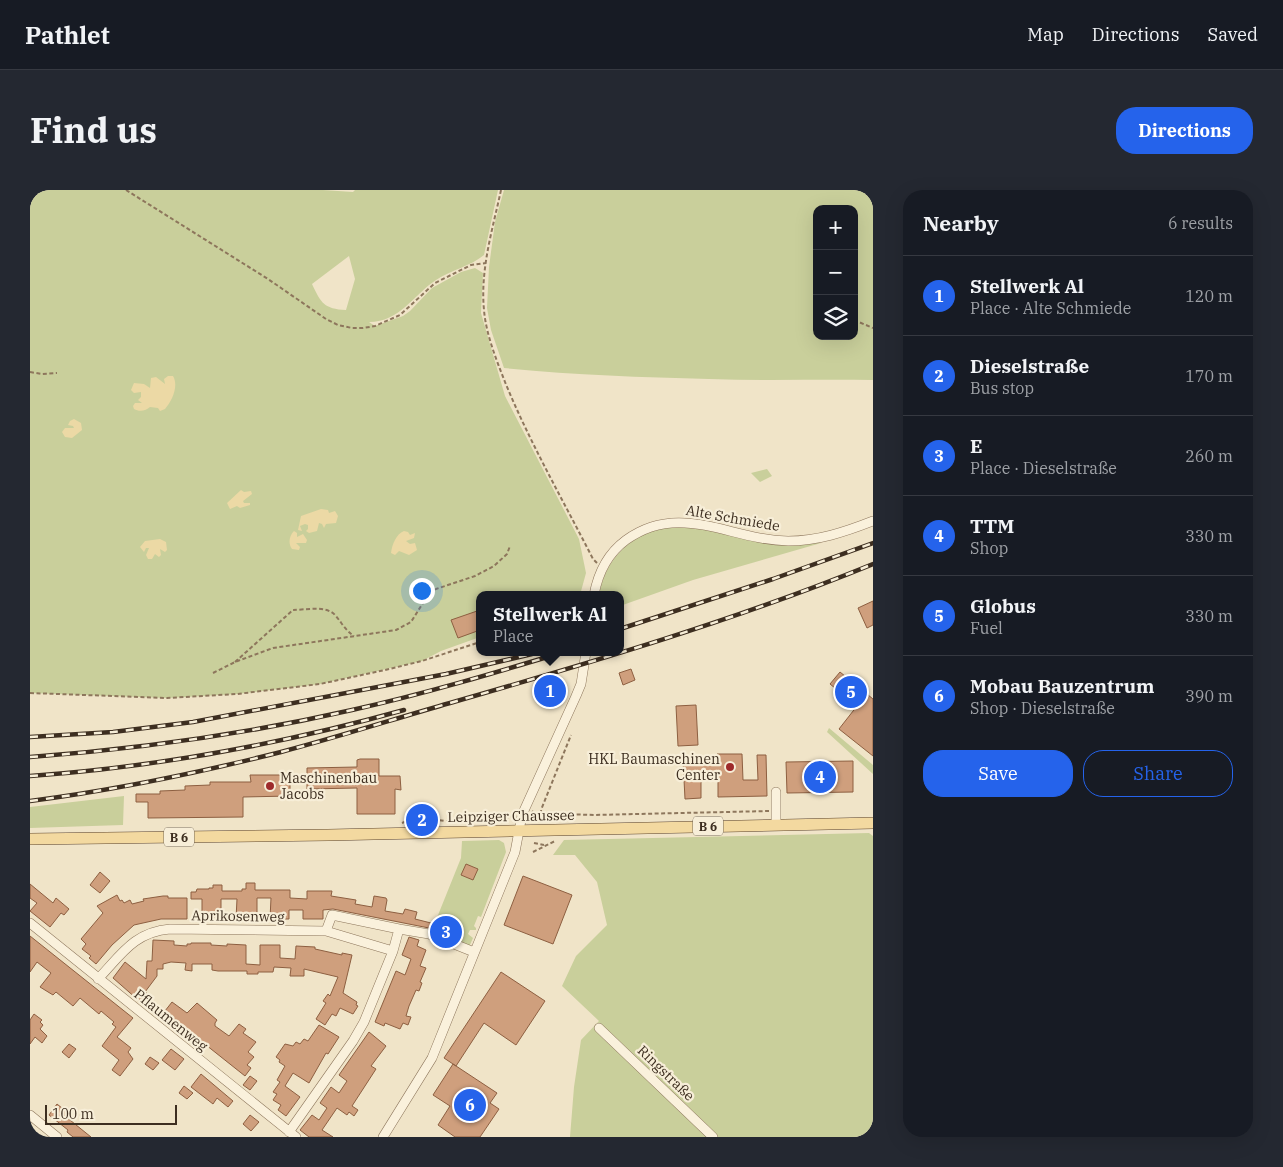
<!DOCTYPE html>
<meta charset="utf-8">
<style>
body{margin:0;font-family:"IBM Plex Serif",serif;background:#242831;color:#f1f3f6}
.controls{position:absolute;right:15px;top:15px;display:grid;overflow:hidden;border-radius:10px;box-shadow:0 5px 20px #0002}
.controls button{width:45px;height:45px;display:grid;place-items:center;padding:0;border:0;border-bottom:1px solid #363941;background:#171b24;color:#f1f3f6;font:25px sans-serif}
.scale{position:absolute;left:15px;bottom:12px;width:132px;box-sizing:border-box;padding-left:5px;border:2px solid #3d2e20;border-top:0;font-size:14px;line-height:18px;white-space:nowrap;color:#3d2e20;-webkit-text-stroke:4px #f7eed8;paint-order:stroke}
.you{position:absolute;left:391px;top:400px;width:18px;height:18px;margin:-12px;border:4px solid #fff;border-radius:50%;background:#1a73e8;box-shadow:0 0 0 8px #1a73e833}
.badge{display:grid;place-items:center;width:32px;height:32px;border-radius:50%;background:#2563eb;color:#fff;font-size:16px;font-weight:700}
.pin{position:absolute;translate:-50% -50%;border:2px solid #fff;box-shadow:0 1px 5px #0006}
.popup{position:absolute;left:446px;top:401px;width:148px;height:65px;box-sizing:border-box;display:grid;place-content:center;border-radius:10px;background:#171b24;filter:drop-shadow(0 1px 4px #0005);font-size:16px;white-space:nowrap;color:#9ea1a6}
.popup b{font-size:19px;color:#f1f3f6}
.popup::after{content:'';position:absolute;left:50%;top:100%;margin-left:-10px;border:10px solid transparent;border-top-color:#171b24}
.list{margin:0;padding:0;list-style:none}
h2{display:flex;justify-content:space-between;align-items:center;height:65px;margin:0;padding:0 20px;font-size:21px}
h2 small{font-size:16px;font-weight:400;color:#9ea1a6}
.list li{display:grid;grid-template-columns:32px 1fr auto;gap:15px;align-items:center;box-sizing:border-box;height:80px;padding:0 20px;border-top:1px solid #363941}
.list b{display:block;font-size:19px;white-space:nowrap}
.list p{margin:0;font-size:16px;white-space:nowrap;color:#9ea1a6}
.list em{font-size:16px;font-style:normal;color:#9ea1a6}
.actions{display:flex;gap:10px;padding:15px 20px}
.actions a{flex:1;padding:11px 0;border:1px solid #2563eb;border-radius:20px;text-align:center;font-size:18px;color:#2563eb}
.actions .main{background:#2563eb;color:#fff}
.icon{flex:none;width:28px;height:28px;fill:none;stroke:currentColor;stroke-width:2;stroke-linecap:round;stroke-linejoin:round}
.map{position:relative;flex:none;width:843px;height:947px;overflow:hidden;border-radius:20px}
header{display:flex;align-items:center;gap:30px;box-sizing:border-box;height:70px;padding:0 25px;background:#171b24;border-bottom:1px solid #363941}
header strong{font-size:24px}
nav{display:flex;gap:28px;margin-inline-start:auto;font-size:18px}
.intro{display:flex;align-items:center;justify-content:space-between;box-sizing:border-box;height:120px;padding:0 30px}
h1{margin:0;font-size:35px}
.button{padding:12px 22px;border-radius:20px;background:#2563eb;color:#fff;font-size:18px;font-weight:700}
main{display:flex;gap:30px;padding:0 30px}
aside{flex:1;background:#171b24;border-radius:20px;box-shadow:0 5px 20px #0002}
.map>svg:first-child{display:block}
.green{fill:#c9cf9b;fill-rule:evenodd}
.sand{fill:#ecd9a5}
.building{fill:#cf9f7d;stroke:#8d5f41}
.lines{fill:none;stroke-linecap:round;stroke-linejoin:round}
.minor-casing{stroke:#8d765c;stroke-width:10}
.major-casing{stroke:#5b4430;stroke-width:12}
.path{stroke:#8d765c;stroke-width:2;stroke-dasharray:4 2.5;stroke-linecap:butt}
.minor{stroke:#faf1dc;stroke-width:9}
.major{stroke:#f3d9a0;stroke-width:11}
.rail-casing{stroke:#3d2e20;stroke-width:4.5}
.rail{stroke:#f7eed8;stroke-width:2.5;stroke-dasharray:8;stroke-linecap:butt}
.poi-dot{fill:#9e2a2b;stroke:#f7eed8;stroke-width:2}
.labels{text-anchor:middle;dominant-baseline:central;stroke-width:4.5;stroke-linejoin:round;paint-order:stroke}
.shield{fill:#f7eed8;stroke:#756857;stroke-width:1}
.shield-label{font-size:12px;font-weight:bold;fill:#3d2e20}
.street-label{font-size:14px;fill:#3d2e20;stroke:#f7eed8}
.poi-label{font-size:14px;fill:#3d2e20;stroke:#f7eed8;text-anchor:end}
</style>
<header>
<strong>Pathlet</strong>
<nav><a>Map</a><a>Directions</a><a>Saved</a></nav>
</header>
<div class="intro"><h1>Find us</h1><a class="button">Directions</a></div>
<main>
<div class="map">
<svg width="843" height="947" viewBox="0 0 843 947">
<rect width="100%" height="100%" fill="#f0e4c8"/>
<path class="green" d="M0 0H293L323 2 325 0H468L454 65C441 76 421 80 406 90 383 105 370 132 339 132L345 136 373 126 380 121 402 98 431 82 445 78 453 83 451 123 475 206 549 349 556 383 550 405H450V447L411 461 392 471 290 494 207 504 137 508 0 503ZM319 66 325 89 316 120C294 119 291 113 282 94Z
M474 0H843V190C789 189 734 191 679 189 611 187 543 185 474 178L461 140 457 118 459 77 465 32ZM787 19H824V146H787Z
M737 279 742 286 730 292 721 283Z
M636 337 667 338 747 355 791 353 663 390 590 416V405H569C573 381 586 361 607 348 615 343 627 340 636 337Z
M799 538 843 575V584L797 542Z
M94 606 93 635 0 638V617Z
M839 643 843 646V947H687L569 833 564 838 678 947H540L544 897 551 850 569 831 532 796 546 766 577 735 567 692 545 665H523L534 650Z
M469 650 474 653 476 662 451 727 448 726 444 736 446 738V740H440L438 744 443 748 439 757 403 743 402 740 431 668 432 651Z"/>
<path class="sand" d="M138 186H143C149 196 142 211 135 219L130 221 128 218 120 217C116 221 109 222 104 219L103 216 105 213H112L108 210 111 207V202L104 203 101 200 104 193 114 194 120 198 121 188 126 187 135 194 134 189Z
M44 229 51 233 52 240 42 248 35 247 32 242 35 238H44L43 236 38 235 40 231Z
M211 300 214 302 221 301 222 304 213 311 214 313H220V315L210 318 207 316 200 319 197 313Z
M291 319 298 320 299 323 305 321 308 326 306 333 296 334 294 338 292 334 289 333 287 341 279 343 276 341 278 339V335L275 334 270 336 272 341 268 340 271 326Z
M264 341 267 343V347L273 344 277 350 276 353H266L270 357 269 360 262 359C258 354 259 346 264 341Z
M374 341 378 342 380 345 385 343 384 348 376 351 380 354 385 353 387 360 379 365 369 361 365 365 361 363C362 355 366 344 374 341Z
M130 349 136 352 137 360 135 362 130 359 131 365 129 367 125 364 122 369H118L116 365 119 358H116L114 362 110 357 115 351Z"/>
<path class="building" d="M843 411V435L837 438 828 418Z
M450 420V440L428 448 421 430Z
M601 479 605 490 593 495 589 483Z
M810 482 843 509V566L809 539 827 516 800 494Z
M522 493 524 497 526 496 529 503 514 508 511 497Z
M666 515 668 555 648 556 646 516Z
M687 564H712L713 590H728L727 565H736L737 606 688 607V584L671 585V608L655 609 653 570 687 569Z
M330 569H349V586H370L371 600 365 599V624H327V598L277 599V578L327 577V570Z
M823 571V602L757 603 756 572Z
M220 585H260V606L213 607V627L118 628V612H106V604H130V601L155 600V596L180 595V592H221Z
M436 674 448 679 443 690 431 685Z
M70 682 80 691 70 703 60 695Z
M493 686 542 705 523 754 474 735Z
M216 693H225V700H260V708L277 709V701H302L301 706 326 710 325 714 342 717 344 706 356 708 357 710 355 721 373 724 375 719 387 722 385 729 401 733 399 738 303 719 293 720V729H273V720H259V729H240L241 708H227V729H206L207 709H191V729H172V709H161V702H166L167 699H179V698H183V695H192V701H212V699H216Z
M0 694 23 713 26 708 39 719 34 725 31 723 20 737 0 721 7 713 0 708Z
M87 705 90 711 92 710 94 713 100 710 102 714 114 711 113 709 133 706H138V708H157V729H131L104 735 82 755 66 774 59 768 61 766 52 759 56 754 51 749 73 723 67 716Z
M0 746 103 828 87 847 101 858 98 862 103 869 90 886 82 880 89 870 72 856 86 837 82 834 84 832 71 821 69 824 50 808 43 816 26 802 23 805 10 797 21 783 7 772 0 782Z
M379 747 389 750 387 756 396 760 390 776 396 778 390 792 392 793 389 801 386 800 379 816 376 826 381 827 378 835 373 833 370 839 355 833 354 836 345 832 366 781 375 785 381 769 372 765Z
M123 750 144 751V755L157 756V754H161V753H181V755L197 756V754L216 755V774L230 775V755H250V768L265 769 266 756 285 757V759L312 765V763L322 765 313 803 327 812 326 815 328 816 323 824 310 818 306 826 302 824 295 835 286 829 296 813 293 811 298 804 300 806 308 787 274 779V786H260L261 778 244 777 243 782H228V784H217V781H188L182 780V774H162V781L155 780 156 773 141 772 133 774V779H127V786L115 802 117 803 111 811 108 808 107 809 83 788 95 772 116 789 117 771H122Z
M471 782 515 811 486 855 454 833 426 876 414 868Z
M142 812 157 823 167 813 187 830 185 833V836L199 846 209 834 216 839 213 843 226 852 218 862 224 867 217 875 221 878 215 886 142 828 139 832 131 826Z
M4 824 12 830 10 832 13 835 10 839 17 846 12 853 5 847 0 854V830Z
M289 835 309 847 298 864 296 863 279 893 263 883 255 896 270 907 256 926 248 920 251 915 243 910 247 904 243 902 250 892 247 890 255 876 249 872 250 870 246 867 255 854 263 856 266 852 270 854 274 849 278 851Z
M339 842 356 856 341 876 346 879 322 916 328 920 324 926 319 922 317 925 307 918 292 940 303 947H279L270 940 282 925 289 930 297 918 290 913 301 897 309 903 317 891 309 885Z
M39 854 46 859 39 868 32 862Z
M141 859 154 869 145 880 132 870Z
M120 867 129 873 123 880 115 874Z
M423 874 467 903 460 913 469 919 450 947H425L408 935 420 916 403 905Z
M171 884 203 911 198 917 187 908 183 914 161 897Z
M220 886 227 891 220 900 213 895Z
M154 896 163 903 157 909 149 903Z
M27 914 38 923 35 926 61 947H43L37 942 38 940 19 925Z
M220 925 229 932 221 941 213 934Z"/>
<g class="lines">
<defs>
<path id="minor" d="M564 405C568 383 577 364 596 350 650 311 700 350 758 351 788 351 815 342 843 331
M746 602V635
M0 733 266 947
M296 741 302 725 369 739
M363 761 369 739 399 744 444 762
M68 789C91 765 104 742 140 739L296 741 363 761 334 832 323 851 259 942
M569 838 683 947
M0 925 27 947
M353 947 402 868 485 662 492 625 546 506 551 494 556 462"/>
<path id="major" d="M0 649 298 645 843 633"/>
</defs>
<use href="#minor" class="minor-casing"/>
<use href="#major" class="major-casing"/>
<path class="path" d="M96 0 238 89 296 129 308 135 322 138H333L345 136 370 125 405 93 441 75 456 73
M471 0C463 38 450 79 454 120 456 144 466 169 475 192 500 253 533 310 563 369L567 373
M785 52 787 72
M824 130 843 138
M0 182 12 184 27 183
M205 472 263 420C275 420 296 415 305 425 312 433 315 440 324 446
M183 483 205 472 243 458 366 440 381 432 398 405 406 399 445 386 464 376 477 364 480 356
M0 503 137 508 207 504 290 494 355 480 392 471 450 452
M502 621 504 623 564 625 739 621
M511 624V620L541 545
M372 633 387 627 415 631 469 630 482 626
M504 653 514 655
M503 662 525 651"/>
<use href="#minor" class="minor"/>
<use href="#major" class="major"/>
<defs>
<path id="rail" d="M590 439 743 389 843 353
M0 547 83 542 163 532 416 484 502 464
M0 567C108 559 216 544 322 520 394 504 464 483 534 462
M0 586C126 577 252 554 374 520
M0 611C85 600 168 583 251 562 308 547 364 529 420 513 563 472 706 430 843 374"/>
</defs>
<use href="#rail" class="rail-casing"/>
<use href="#rail" class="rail"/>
</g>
<g class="poi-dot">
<circle cx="700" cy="577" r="5"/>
<circle cx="240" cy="596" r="5"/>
</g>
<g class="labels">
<g class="shield">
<rect x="663" y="626.5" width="30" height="19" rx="4"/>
<rect x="134" y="637.5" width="30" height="19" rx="4"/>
</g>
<g class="shield-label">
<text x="678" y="636">B 6</text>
<text x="149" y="647">B 6</text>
</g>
<g class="street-label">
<text transform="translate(703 328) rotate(10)">Alte Schmiede</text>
<text transform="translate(481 626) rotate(-1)">Leipziger Chaussee</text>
<text transform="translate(208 726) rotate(1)">Aprikosenweg</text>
<text transform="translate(141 830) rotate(39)">Pflaumenweg</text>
<text transform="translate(636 883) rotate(44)">Ringstraße</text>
</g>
<g class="poi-label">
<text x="690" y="569">HKL Baumaschinen<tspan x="690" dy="16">Center</tspan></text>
<text x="250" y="588" text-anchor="start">Maschinenbau<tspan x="250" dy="16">Jacobs</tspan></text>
</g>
</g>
</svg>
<div class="controls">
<button>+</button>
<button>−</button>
<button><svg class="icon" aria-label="layers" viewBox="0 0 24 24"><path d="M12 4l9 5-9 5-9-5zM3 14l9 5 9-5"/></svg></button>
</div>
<div class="scale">100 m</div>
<div class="you"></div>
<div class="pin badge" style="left:520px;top:501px">1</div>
<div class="popup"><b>Stellwerk Al</b>Place</div>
<div class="pin badge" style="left:392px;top:630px">2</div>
<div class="pin badge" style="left:416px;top:742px">3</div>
<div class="pin badge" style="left:790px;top:587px">4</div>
<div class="pin badge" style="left:821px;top:502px">5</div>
<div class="pin badge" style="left:440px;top:915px">6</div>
</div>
<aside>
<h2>Nearby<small>6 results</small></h2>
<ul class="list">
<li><span class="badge">1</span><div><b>Stellwerk Al</b><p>Place · Alte Schmiede</p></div><em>120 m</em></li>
<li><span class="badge">2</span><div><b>Dieselstraße</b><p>Bus stop</p></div><em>170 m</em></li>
<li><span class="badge">3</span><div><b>E</b><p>Place · Dieselstraße</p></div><em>260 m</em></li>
<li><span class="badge">4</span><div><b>TTM</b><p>Shop</p></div><em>330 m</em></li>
<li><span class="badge">5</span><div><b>Globus</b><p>Fuel</p></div><em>330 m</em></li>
<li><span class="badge">6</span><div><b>Mobau Bauzentrum</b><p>Shop · Dieselstraße</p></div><em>390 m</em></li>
</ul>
<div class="actions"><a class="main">Save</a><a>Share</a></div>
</aside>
</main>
